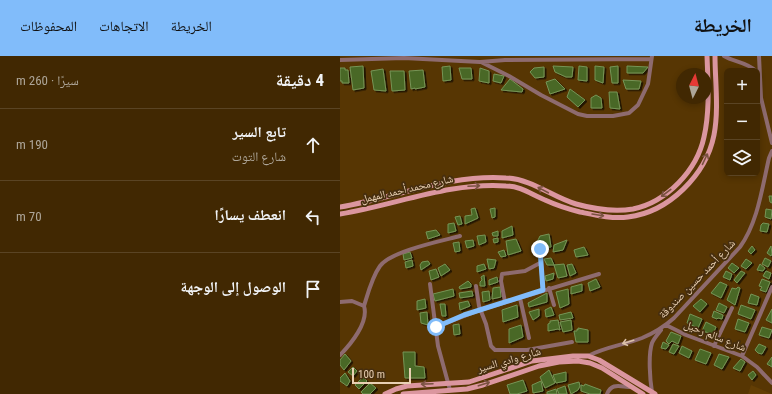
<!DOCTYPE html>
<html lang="ar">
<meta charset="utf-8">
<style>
body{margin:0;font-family:"Roboto Condensed","Noto Naskh Arabic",sans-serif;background:#48300c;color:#f1f3f6;direction:rtl}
.controls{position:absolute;right:12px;top:12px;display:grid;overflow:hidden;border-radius:6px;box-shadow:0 2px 6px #0003}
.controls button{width:36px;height:36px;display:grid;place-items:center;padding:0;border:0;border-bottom:1px solid #5a4424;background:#412802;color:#f1f3f6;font:20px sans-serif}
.compass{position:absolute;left:336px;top:12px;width:36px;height:36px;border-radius:50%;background:#412802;box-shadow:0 2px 6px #0003;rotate:6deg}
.scale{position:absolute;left:12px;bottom:10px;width:59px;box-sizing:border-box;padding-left:4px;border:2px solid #e9d0b3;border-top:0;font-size:11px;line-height:14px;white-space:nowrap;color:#e9d0b3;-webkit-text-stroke:3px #462e0f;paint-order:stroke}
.stop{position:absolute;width:12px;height:12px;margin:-9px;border:3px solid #81bcfa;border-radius:50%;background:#fff}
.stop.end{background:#81bcfa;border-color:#fff;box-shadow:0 1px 4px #0008}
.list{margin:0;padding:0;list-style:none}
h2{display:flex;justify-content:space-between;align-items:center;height:52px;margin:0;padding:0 16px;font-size:17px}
h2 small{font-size:13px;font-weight:400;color:#aea699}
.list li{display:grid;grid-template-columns:26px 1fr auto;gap:12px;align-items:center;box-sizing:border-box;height:72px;padding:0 16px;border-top:1px solid #5a4424}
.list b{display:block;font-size:15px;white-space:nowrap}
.list p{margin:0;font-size:13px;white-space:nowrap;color:#aea699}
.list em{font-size:13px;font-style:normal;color:#aea699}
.icon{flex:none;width:22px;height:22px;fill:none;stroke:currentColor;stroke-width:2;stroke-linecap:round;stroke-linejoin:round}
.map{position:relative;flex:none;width:432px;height:338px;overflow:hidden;direction:ltr}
header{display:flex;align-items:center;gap:24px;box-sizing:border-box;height:56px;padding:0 20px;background:#81bcfa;color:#111}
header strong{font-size:19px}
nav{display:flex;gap:22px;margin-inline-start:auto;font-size:14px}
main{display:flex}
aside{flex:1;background:#412802}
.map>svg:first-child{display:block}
.built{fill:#633e04}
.building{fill:#486725;stroke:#769556;filter:url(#shadow)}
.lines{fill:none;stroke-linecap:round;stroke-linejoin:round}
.minor{stroke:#8e6b6f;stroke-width:4}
.major{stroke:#db969f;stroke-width:5}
.oneway{stroke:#7a5241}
.oneway2{stroke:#dbc1a9}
.route{stroke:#81bcfa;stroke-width:5}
.labels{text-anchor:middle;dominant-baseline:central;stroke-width:3.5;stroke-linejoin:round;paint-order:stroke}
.street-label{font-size:11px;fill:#e9d0b3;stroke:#462e0f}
</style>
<header>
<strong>الخريطة</strong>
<nav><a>الخريطة</a><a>الاتجاهات</a><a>المحفوظات</a></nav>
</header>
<main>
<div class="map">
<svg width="432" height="338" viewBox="0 0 432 338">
<defs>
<filter id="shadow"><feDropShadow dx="2" dy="1.5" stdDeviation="0" flood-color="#0009"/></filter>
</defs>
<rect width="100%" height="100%" fill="#573603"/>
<path class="built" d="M411 329 432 338H408Z"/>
<path class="building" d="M23 10 24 32 13 34 10 11Z
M110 10 111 24 103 25 102 11Z
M213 10 233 11 232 21H226L215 16Z
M239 10 247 11V25L238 24Z
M255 10 264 11 263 27 255 24Z
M278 10V27H272L270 11Z
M287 10 308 11 303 17H287Z
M204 11V21L195 22 190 16 194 12Z
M0 12H5V14H8L9 27H2V25H0Z
M119 12H131L132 23H122Z
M140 12 149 15V27L139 25Z
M43 13 46 35 34 34 31 15Z
M83 14 85 31 75 33V32L71 33 69 15Z
M50 15H64L65 34 52 35Z
M154 18 164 20 161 27 153 25Z
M170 23 183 33 182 36 161 34Z
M215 23 225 33 210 38 206 26Z
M283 24 301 25 299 33H286Z
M230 33 245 44 238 51 227 41Z
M269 36H277L280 53 270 52Z
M256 39 261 42 262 52H251V42Z
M429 140H432V147L430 146Z
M135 152 138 162 125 168V160L132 159 131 153Z
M155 152V161L152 162 150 153Z
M426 153 432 154 431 163 425 161Z
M120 160 122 168 118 169 115 161Z
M114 167 116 175 108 177V168Z
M423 167 429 168 427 176 420 175 421 169Z
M172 170 173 179 162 182V175Z
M96 174 100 179 88 183 86 176Z
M158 175V180H153L152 177Z
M209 178 211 191 201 192 195 190 200 180Z
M145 179 146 186 139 189 137 180Z
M158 182V186L154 187 153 183Z
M176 183 181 195 168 199 166 185Z
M133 184 134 190 127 192 125 185Z
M227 184 223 194 213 196 214 189Z
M119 186 120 195 115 196 113 187Z
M412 190 415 194 411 198 408 195Z
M431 190 432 198 431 200 427 197Z
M244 191 248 199 236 201 234 194Z
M164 194 166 200 161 201 158 196Z
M70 196 72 202 64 204 63 198Z
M211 202 214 209H207L204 203Z
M425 202 431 205 428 211 422 208Z
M147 203 156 204 154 212 149 213Z
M406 203 412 207 406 213 401 210Z
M72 204 73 210 66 212 65 206Z
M88 205 90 208 81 214 80 209 82 206Z
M392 207 399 212 394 217 388 212Z
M105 208 110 214 101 220 98 212Z
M144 208 146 213 137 216V210Z
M224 208 227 220 218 222 214 209Z
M232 208 236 217 230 220 227 209Z
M420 208 425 212 423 215 417 214Z
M96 213 99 221 91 224 89 215Z
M386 215 392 218 390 224 383 221Z
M401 215 405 217 397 227 394 224Z
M426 215 431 217 429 223 423 220Z
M214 217 213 223 206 225 205 220Z
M144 219 145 230H140V226L142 224 141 221Z
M157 221 158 226 149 229V224Z
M256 223 260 231 250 235 248 227Z
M422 223 430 226 426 236 420 234 422 231 419 230Z
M128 225 131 228V231L120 233 119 231Z
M380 226 387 229 381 242 371 237Z
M242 228V235L231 238V231Z
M160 231 161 241 152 243 153 232Z
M398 231 400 232 395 249 387 244 392 232 396 233Z
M113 233 114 240 95 245 93 238Z
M228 233 229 248 220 252 216 236Z
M132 235 133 240 120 242 119 237Z
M149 235 150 244 143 246 142 236Z
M207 237V246L189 251 188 247Z
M411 238 419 241 417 249 408 247Z
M85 243 86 252 77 254V245Z
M361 243 367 248 360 256 353 250Z
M128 245 130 250 120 254 119 247Z
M379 247 387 251 384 257 376 254Z
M100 248H105L106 260H102Z
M177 249 178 261 163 266 162 254Z
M401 249 415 254 411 263 398 258Z
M211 251 214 259 206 261 205 254Z
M199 253V260L193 264 189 256Z
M432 253V267L426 264Z
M374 255 383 259 382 263 378 262 377 263 372 261Z
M87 256 88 269 81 267 80 257Z
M231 256 233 262 220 264 219 259Z
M350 258 362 263 358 272 347 267Z
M398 263 409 267 405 276 395 273Z
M218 264 220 274 218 273 208 275V268L210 267V265Z
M231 264 232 274 223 276 220 266Z
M366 266 376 271 373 278 362 275Z
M119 268 120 278 114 279 113 269Z
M181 269 183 281 169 287V273Z
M422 271 432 274 429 282 419 279Z
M238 272 248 274V286H236L234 275H237V273L238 274Z
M331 276 341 280 338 288 332 285 329 288 326 285Z
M323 286 329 289 326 293 321 292Z
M333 288 339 290 334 298 329 296Z
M419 288 426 291 422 298 418 297 415 294Z
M342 290 352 295 349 302 339 297Z
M360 293 371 297 366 308 355 304Z
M63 296H75V310L84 311 85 322H65Z
M5 298 11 305 4 314 0 309V304Z
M379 298 389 301 382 313 374 309Z
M432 301V311L427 308Z
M401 303 405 306 400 315 393 312Z
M13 311 17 315 13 320 8 316Z
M209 314 215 327 205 332 200 321Z
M413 315 416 319 412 324 408 319Z
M226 316V325L216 327 213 319Z
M5 317 10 325 7 330 0 325V322Z
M23 321 27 325 19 333 15 329Z
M183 324 187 335 177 338H170L167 329Z
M201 325 203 335 193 337 192 329Z
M239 326 240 330 238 334 231 338 228 329Z
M30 327 36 332 30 338H23L21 336Z
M245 328 261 334 260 338H250L241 335V329L244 330Z
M225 330 227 338H219L217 333Z
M216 333 217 338H207V336Z"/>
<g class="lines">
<path class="minor" d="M384 0C394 6 407 6 416 15
M419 0 421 42 432 87
M0 4 64 2 140 6 165 4 311 3
M141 6 169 20 201 39 238 58 247 60H273L289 57 298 49 308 28 312 0
M200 193 203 234
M90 228 98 290 110 334
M136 230 139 250 146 268 151 290 155 294H187L232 286
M209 232 214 249
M180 242 189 282
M0 246 12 245 24 250C29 266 11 288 0 299
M165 246 161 225 162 218 185 215 200 207
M24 250C28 237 32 221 40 210 51 195 101 185 120 180
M326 269 346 279 402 300 417 311 432 327
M96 271 140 254 259 218
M374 290 392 252
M248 300C265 291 284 289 302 282 314 277 325 270 334 262L400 191C418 166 422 132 429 102L432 95
M402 300 432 231
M312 336C310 324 308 299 312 287 314 282 318 278 321 274
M267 338C272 326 280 331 292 331"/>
<path class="major" d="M0 151C55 142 109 118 166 122 192 123 212 141 236 148 254 153 275 156 293 153 327 146 357 114 364 81 370 55 368 27 367 0
M0 158C56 149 109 126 166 130 181 130 192 139 205 144 216 149 228 153 240 156 255 159 272 163 288 161 329 156 366 119 374 79 379 53 375 25 375 0
M45 338 56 333 67 330 129 326 192 305 233 300H248L259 304 315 338
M63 338 127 333 143 329 199 310 219 306 238 305 250 307 262 312 303 338"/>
</g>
<defs><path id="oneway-shaft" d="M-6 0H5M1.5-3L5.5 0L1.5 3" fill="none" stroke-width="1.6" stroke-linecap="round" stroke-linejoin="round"/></defs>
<g class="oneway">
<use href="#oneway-shaft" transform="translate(365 103) rotate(-65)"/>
<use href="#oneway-shaft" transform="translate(134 130) rotate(-3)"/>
<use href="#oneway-shaft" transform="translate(203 134) rotate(-152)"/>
<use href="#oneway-shaft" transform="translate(326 137) rotate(143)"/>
<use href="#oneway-shaft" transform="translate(258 159) rotate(9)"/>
<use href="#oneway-shaft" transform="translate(87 328) rotate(178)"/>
<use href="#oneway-shaft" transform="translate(144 328) rotate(-18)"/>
</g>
<use class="oneway2" href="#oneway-shaft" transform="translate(288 286) rotate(163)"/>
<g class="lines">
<path class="route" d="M96 271 124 259 203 234 200 193"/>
</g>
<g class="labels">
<g class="street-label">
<text transform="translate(67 133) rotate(-13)">شارع محمد أحمد المهمل</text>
<text transform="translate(357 223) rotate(-46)">شارع أحمد حسين صندوقة</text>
<text transform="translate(375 280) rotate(22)">شارع سالم رحيل</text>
<text transform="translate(169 304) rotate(-16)">شارع وادي السير</text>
</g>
</g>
</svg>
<div class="controls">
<button>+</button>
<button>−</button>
<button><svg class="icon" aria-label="layers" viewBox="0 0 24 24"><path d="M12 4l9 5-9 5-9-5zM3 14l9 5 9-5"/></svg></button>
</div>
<svg class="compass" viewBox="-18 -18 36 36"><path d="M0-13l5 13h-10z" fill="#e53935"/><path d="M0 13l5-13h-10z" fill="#aea699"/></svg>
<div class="scale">100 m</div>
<div class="stop" style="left:96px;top:271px"></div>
<div class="stop end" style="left:200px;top:193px"></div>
</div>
<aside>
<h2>4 دقيقة<small>سيرًا · 260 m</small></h2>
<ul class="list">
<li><svg class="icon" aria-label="ahead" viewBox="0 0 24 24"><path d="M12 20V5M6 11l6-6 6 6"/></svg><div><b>تابع السير</b><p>شارع التوت</p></div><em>190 m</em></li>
<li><svg class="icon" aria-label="left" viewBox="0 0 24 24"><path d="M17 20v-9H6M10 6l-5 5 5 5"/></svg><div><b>انعطف يسارًا</b></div><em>70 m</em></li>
<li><svg class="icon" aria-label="arrive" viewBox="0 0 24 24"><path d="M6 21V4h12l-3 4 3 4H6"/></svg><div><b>الوصول إلى الوجهة</b></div></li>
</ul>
</aside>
</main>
